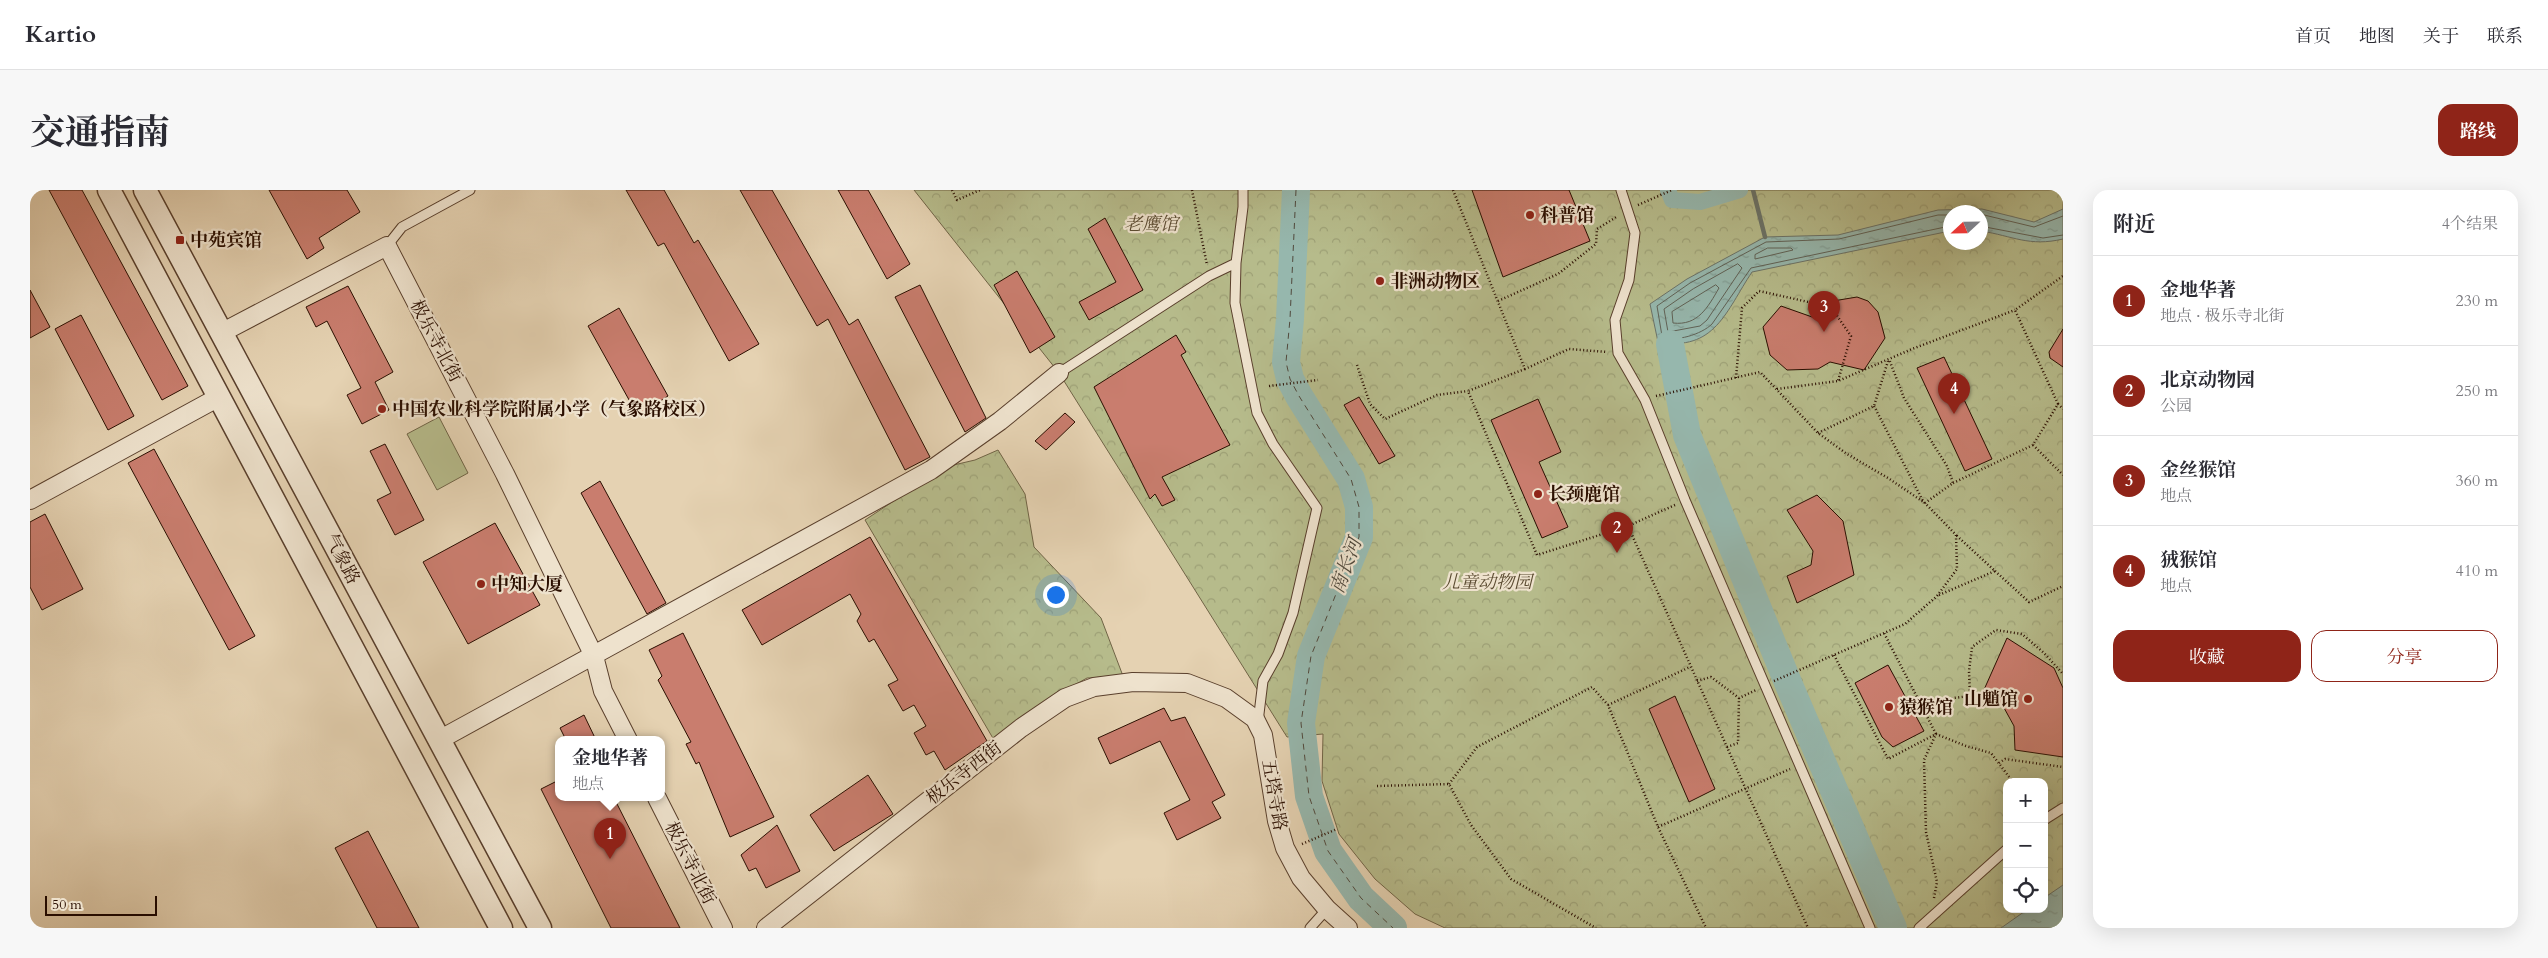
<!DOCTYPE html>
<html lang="zh">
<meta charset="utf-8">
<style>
body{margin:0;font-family:Cardo,"Noto Serif SC",serif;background:#f7f7f7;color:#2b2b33}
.controls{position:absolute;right:15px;bottom:15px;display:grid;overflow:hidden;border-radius:10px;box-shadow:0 5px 20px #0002}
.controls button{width:45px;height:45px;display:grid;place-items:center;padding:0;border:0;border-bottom:1px solid #e1e1e2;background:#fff;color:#2b2b33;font:25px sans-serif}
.compass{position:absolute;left:1913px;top:15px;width:45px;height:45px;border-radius:50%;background:#fff;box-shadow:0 5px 20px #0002;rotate:248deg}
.scale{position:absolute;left:15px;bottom:12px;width:112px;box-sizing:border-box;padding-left:5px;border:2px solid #2a0e00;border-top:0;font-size:14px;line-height:18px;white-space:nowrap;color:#2a0e00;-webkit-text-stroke:4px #eee2cd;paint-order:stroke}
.you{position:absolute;left:1025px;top:404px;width:18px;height:18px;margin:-12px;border:4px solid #fff;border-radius:50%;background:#1a73e8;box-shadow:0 0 0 8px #1a73e833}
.badge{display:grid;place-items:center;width:32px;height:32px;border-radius:50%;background:#8f2418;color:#fff;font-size:16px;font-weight:700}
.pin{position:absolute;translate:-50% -41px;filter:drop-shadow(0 1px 2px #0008)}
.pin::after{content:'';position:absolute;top:26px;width:18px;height:15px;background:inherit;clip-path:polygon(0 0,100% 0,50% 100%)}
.popup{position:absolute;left:525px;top:546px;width:110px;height:65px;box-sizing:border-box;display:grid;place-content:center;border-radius:10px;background:#fff;filter:drop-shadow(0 1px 4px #0005);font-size:16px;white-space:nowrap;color:#7c7c81}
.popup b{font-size:19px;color:#2b2b33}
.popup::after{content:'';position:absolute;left:50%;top:100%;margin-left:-10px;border:10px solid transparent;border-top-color:#fff}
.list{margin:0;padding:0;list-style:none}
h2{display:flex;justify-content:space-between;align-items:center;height:65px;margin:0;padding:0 20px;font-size:21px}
h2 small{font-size:16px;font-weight:400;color:#7c7c81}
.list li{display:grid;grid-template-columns:32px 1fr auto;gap:15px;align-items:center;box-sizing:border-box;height:90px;padding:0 20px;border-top:1px solid #e1e1e2}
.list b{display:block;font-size:19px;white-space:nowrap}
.list p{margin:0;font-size:16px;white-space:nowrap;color:#7c7c81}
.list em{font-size:16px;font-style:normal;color:#7c7c81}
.actions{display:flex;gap:10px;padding:15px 20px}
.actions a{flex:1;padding:11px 0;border:1px solid #8f2418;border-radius:15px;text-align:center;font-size:18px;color:#8f2418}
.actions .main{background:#8f2418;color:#fff}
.icon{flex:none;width:28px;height:28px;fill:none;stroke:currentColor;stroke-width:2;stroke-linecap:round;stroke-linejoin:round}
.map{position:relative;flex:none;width:2033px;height:738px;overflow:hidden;border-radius:15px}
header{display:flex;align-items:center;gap:30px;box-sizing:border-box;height:70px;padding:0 25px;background:#fff;border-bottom:1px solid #e1e1e2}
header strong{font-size:24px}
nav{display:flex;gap:28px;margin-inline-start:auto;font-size:18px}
.intro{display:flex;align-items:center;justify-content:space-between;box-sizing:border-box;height:120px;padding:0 30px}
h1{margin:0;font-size:35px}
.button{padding:12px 22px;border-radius:15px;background:#8f2418;color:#fff;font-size:18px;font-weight:700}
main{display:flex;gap:30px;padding:0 30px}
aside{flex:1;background:#fff;border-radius:15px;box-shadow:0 5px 20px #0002}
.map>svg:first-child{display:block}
.forest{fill:url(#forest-crowns);stroke:#706446;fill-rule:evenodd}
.pitch{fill:#b6bb8b;stroke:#706446}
.water{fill:url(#water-ripples);stroke:#6b7368}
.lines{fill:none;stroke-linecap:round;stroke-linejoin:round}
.shore{stroke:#606256;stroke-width:1}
.stream{stroke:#6b7368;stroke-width:4.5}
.canal{stroke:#96b7ad;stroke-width:16}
.river{stroke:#96b7ad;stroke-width:28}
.ferry{stroke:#50493d;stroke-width:1;stroke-dasharray:6 5;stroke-linecap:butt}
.building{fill:#c97d6e;stroke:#2a0e00}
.service-casing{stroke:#593f2c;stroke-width:11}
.minor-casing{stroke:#593f2c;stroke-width:20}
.tertiary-casing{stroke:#593f2c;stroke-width:25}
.path{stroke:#2a0e00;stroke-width:2.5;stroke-dasharray:1 2.5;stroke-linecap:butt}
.service{stroke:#eee2cd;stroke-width:9}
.minor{stroke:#eee2cd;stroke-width:18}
.tertiary{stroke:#eee2cd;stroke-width:22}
.poi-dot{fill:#8f2418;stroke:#eee2cd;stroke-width:2}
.labels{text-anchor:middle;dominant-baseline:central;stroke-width:4.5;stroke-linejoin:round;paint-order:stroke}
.poi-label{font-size:18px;font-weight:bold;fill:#2a0e00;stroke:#eee2cd;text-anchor:start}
.park-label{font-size:18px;font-style:italic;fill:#5b4b31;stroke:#eee2cd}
.street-label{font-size:18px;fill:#2a0e00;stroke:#eee2cd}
.water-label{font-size:19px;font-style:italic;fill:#50493d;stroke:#eee2cd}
</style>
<header>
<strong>Kartio</strong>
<nav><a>首页</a><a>地图</a><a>关于</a><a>联系</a></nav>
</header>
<div class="intro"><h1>交通指南</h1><a class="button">路线</a></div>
<main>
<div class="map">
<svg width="2033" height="738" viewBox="0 0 2033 738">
<defs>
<pattern id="forest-crowns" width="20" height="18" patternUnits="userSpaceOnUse" patternTransform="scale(1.25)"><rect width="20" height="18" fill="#b6bb8b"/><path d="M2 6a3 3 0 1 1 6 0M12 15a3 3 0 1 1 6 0" fill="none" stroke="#9da076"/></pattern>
<pattern id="water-ripples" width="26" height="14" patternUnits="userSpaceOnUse" patternTransform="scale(1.25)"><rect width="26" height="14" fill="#96b7ad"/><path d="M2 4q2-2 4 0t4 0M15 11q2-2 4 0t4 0" fill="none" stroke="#819c93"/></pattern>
</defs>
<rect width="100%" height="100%" fill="#e5d2b2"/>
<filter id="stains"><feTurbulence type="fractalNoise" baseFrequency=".004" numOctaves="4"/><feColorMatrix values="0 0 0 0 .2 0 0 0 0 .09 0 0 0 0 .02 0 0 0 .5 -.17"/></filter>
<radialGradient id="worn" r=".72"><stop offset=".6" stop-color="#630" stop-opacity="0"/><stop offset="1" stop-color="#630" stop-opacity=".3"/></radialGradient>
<path class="forest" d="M884 0H2033V738H1415L1385 724 1345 689 1309 644 1292 591 1293 544 1257 547 1029 183ZM1920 22H1950V52H1920ZM1977 592H2014V719H1977Z
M968 260 995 304 1004 357 1071 428 1093 486 1057 488 1010 514 964 550 835 330 915 277 945 270Z"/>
<path class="pitch" d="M409 227 438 283 407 300 377 244Z"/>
<path class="water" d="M1952 19 2004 32 2033 19V49C1999 57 1983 46 1951 41L1950 22H1920V41L1722 82C1696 121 1685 162 1628 152L1620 114 1657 89 1735 47 1808 45 1908 20Z
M2033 695V738H1971L1998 719H2014V708Z"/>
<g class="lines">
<path class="shore" d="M1950 24 2004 37 2033 26
M1920 25H1908L1809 49 1736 52 1660 93 1627 116 1632 146C1645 153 1672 144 1682 134L1721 78 1920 36
M1950 36 2013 48 2033 45
M1738 58H1761L1763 60 1725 69V65Z
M1708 74 1712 78 1677 130 1670 136 1638 142 1634 119 1663 99Z
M1686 95 1689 98C1678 117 1668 136 1643 133L1642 122Z"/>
<path class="stream" d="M1723 0 1735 47"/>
<path class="canal" d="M1638 0 1642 10 1670 12 1710 0"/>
<path class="river" d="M1266 0 1260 129 1256 172 1260 189 1269 206 1321 289 1329 317V347L1281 466 1271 533 1279 606 1298 661 1331 708 1363 738
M1640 154 1657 245 1759 495 1863 738"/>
<path class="ferry" d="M1266 0 1260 129 1256 172 1260 189 1269 206 1321 289 1329 317V347L1281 466 1271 533 1279 606 1298 661 1331 708 1363 738"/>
</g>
<path class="building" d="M19 0H52L158 196 132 210Z
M239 0H317L330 22 289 48 294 58 277 69Z
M596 0H634L664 53 668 50 729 154 699 171 634 53 628 56Z
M710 0H742L819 135 828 129 900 267 875 280 798 129 787 136Z
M808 0H838L880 74 857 89Z
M1442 0H1539L1560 51 1473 87Z
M1075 28 1113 100 1059 130 1049 112 1086 92 1058 39Z
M987 81 1025 147 1000 163 964 95Z
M890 95 956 228 935 242 865 107Z
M318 96 363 182 345 192 359 220 332 234 317 205 331 198 297 131 286 137 276 117Z
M0 100 20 137 0 148Z
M1827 107 1838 111 1848 122 1855 148 1834 180 1800 172 1788 179 1757 180 1740 165 1733 137 1751 116 1785 128 1803 111Z
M589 118 638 206 608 226 558 136Z
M51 125 104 226 78 240 25 139Z
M2033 139V177L2020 168 2019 162Z
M1146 145 1156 162 1151 165 1200 255 1132 287 1145 310 1132 316 1125 304 1120 309 1064 197Z
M1914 167 1962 269 1935 281 1887 178Z
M1329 207 1365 266 1349 274 1314 215Z
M1508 209 1531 262 1509 272 1538 337 1512 348 1461 230Z
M1035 223 1045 232 1016 260 1005 251Z
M355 254 394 330 365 345 347 310 361 303 340 261Z
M124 259 225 446 199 460 98 273Z
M570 291 636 413 617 424 551 303Z
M1787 305 1813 331 1824 385 1767 413 1757 386 1781 375 1783 361 1757 320Z
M15 324 53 399 12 420 0 397V332Z
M465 333 510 415 438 454 393 372Z
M840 347 957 551 915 580 904 561 896 565 884 543 896 536 884 515 873 521 858 495 868 490 844 449 839 452 827 431 831 424 820 404 732 455 712 420Z
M653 443 744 627 700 647 669 572 666 574 656 554 661 552 628 490 632 486 619 460Z
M1977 448 2024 478 2033 498V567L1985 560 1984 536 1973 516 1953 502Z
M1858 475 1894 541 1863 557 1852 547 1825 493Z
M1645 506 1685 599 1659 612 1619 519Z
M1134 518 1141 531 1155 527 1195 605 1182 612 1191 628 1147 650 1134 623 1160 610 1130 551 1080 574 1068 548Z
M554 525 566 550H536L530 538Z
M838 585 863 624 804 661 780 625Z
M529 590V608H584L650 738H581L511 599Z
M747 635 770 681 736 698 726 678 719 681 711 665Z
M338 641 389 738H347L305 658Z"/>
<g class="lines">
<defs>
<path id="service" d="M1591 0 1605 43 1599 90 1585 130 1588 163 1615 210 1655 310 1840 738
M357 56 372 37 440 0
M1206 73 1205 113 1227 223 1243 254 1287 318 1263 423 1248 464 1233 491 1228 532
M1029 183 1179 86 1206 73 1213 17V0
M2014 630 2033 618
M1280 738 1297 719
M1889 738 1977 659"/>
<path id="minor" d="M191 143 357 56 475 284 564 466 573 501 598 550
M0 310 189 207
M409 550 901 280 970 231 1029 183
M627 608 693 738
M736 738 991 538 1035 508 1064 497 1103 492 1157 493 1196 508 1225 529 1233 545 1247 631 1255 658 1271 688 1297 719 1318 738"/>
<path id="tertiary" d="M79 0 471 738
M115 0 510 738"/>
</defs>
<use href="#service" class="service-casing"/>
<use href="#minor" class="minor-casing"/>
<use href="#tertiary" class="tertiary-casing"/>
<path class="path" d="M922 0 927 10 950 0
M1162 0 1177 75
M1423 0 1495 179 1539 159 1577 162
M1608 15 1642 0
M1468 111 1528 84 1566 54 1567 39 1588 26
M1327 175 1340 214 1355 229 1407 205 1438 201
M1495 179 1438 201 1507 365 1598 336 1645 315
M1706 188 1712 118 1729 101 1801 117 1821 146 1808 191
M1239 196 1288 190
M1747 199 1808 191 1882 159 1985 120
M1626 206 1730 182 1788 243 1817 264 1858 288 1895 313
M2028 214 1985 120 2033 86
M1844 216 1894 313
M1788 243 1844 216 1858 171
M2003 255 2033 285
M1923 293 2003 255 2028 214 2033 219
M1598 336 1778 738
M1965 381 1999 412 2033 396
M1909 405 1965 381 1926 345
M1804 465 1858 569 1906 544 1854 443
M1667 491 1681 487 1709 508 1726 500
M1744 491 1875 434 1907 406 1927 379 1926 345 1895 313 1923 293 1917 276 1874 208 1859 169
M1890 512 1940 506 1939 481 1942 457 1966 440 1992 444 2014 463 2033 484
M1578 515 1660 477
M1697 557 1708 553 1709 508
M1969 573 1975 569 2033 577
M1419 594 1447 557 1562 497 1578 515 1628 637 1676 738
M1347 596 1419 594 1441 635 1481 689 1566 738
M1628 637 1760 579
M1272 654 1307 639
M1904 708 1907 692 1896 642 1894 570 1906 544 1936 556 1961 563 1983 592"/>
<use href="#service" class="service"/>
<use href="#minor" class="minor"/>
<use href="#tertiary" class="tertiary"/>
</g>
<g class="poi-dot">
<circle cx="1500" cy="25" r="5"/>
<rect x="145" y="45" width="10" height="10" rx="2.5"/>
<circle cx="1350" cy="91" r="5"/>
<circle cx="352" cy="219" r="5"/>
<circle cx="1508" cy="304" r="5"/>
<circle cx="451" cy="394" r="5"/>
<circle cx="1998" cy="509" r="5"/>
<circle cx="1859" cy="517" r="5"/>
</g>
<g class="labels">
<g class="poi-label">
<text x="1510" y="25">科普馆</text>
<text x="160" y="50">中苑宾馆</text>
<text x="1360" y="91">非洲动物区</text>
<text x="362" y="219">中国农业科学院附属小学（气象路校区）</text>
<text x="1518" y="304">长颈鹿馆</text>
<text x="461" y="394">中知大厦</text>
<text x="1988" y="509" text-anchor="end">山魈馆</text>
<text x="1869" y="517">猿猴馆</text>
</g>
<g class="park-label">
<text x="1121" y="34">老鹰馆</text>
<text x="1457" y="392">儿童动物园</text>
</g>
<g class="street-label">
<text transform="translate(406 151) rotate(62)">极乐寺北街</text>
<text transform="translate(312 369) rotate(62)">气象路</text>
<text transform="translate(934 583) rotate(-38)">极乐寺西街</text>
<text transform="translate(1244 605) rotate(80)">五塔寺路</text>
<text transform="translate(660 673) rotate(63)">极乐寺北街</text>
</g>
<g class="water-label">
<text transform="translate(1316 376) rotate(-70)">南长河</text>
</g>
</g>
<rect width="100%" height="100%" filter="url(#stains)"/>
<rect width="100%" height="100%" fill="url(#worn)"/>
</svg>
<div class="controls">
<button>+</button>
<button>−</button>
<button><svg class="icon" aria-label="locate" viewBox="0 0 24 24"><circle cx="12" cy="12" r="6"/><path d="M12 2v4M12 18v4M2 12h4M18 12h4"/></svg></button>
</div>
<svg class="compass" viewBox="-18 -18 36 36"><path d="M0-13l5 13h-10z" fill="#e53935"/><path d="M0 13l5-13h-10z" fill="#7c7c81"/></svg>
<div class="scale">50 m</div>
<div class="you"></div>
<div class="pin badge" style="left:580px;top:669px">1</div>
<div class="popup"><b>金地华著</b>地点</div>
<div class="pin badge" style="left:1587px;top:363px">2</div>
<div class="pin badge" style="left:1794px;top:142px">3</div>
<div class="pin badge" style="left:1924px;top:224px">4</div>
</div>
<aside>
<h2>附近<small>4个结果</small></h2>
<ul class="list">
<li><span class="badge">1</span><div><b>金地华著</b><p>地点 · 极乐寺北街</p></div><em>230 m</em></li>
<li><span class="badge">2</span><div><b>北京动物园</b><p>公园</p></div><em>250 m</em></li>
<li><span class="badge">3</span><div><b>金丝猴馆</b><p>地点</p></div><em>360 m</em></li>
<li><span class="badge">4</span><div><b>狨猴馆</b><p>地点</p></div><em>410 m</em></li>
</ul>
<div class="actions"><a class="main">收藏</a><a>分享</a></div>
</aside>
</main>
